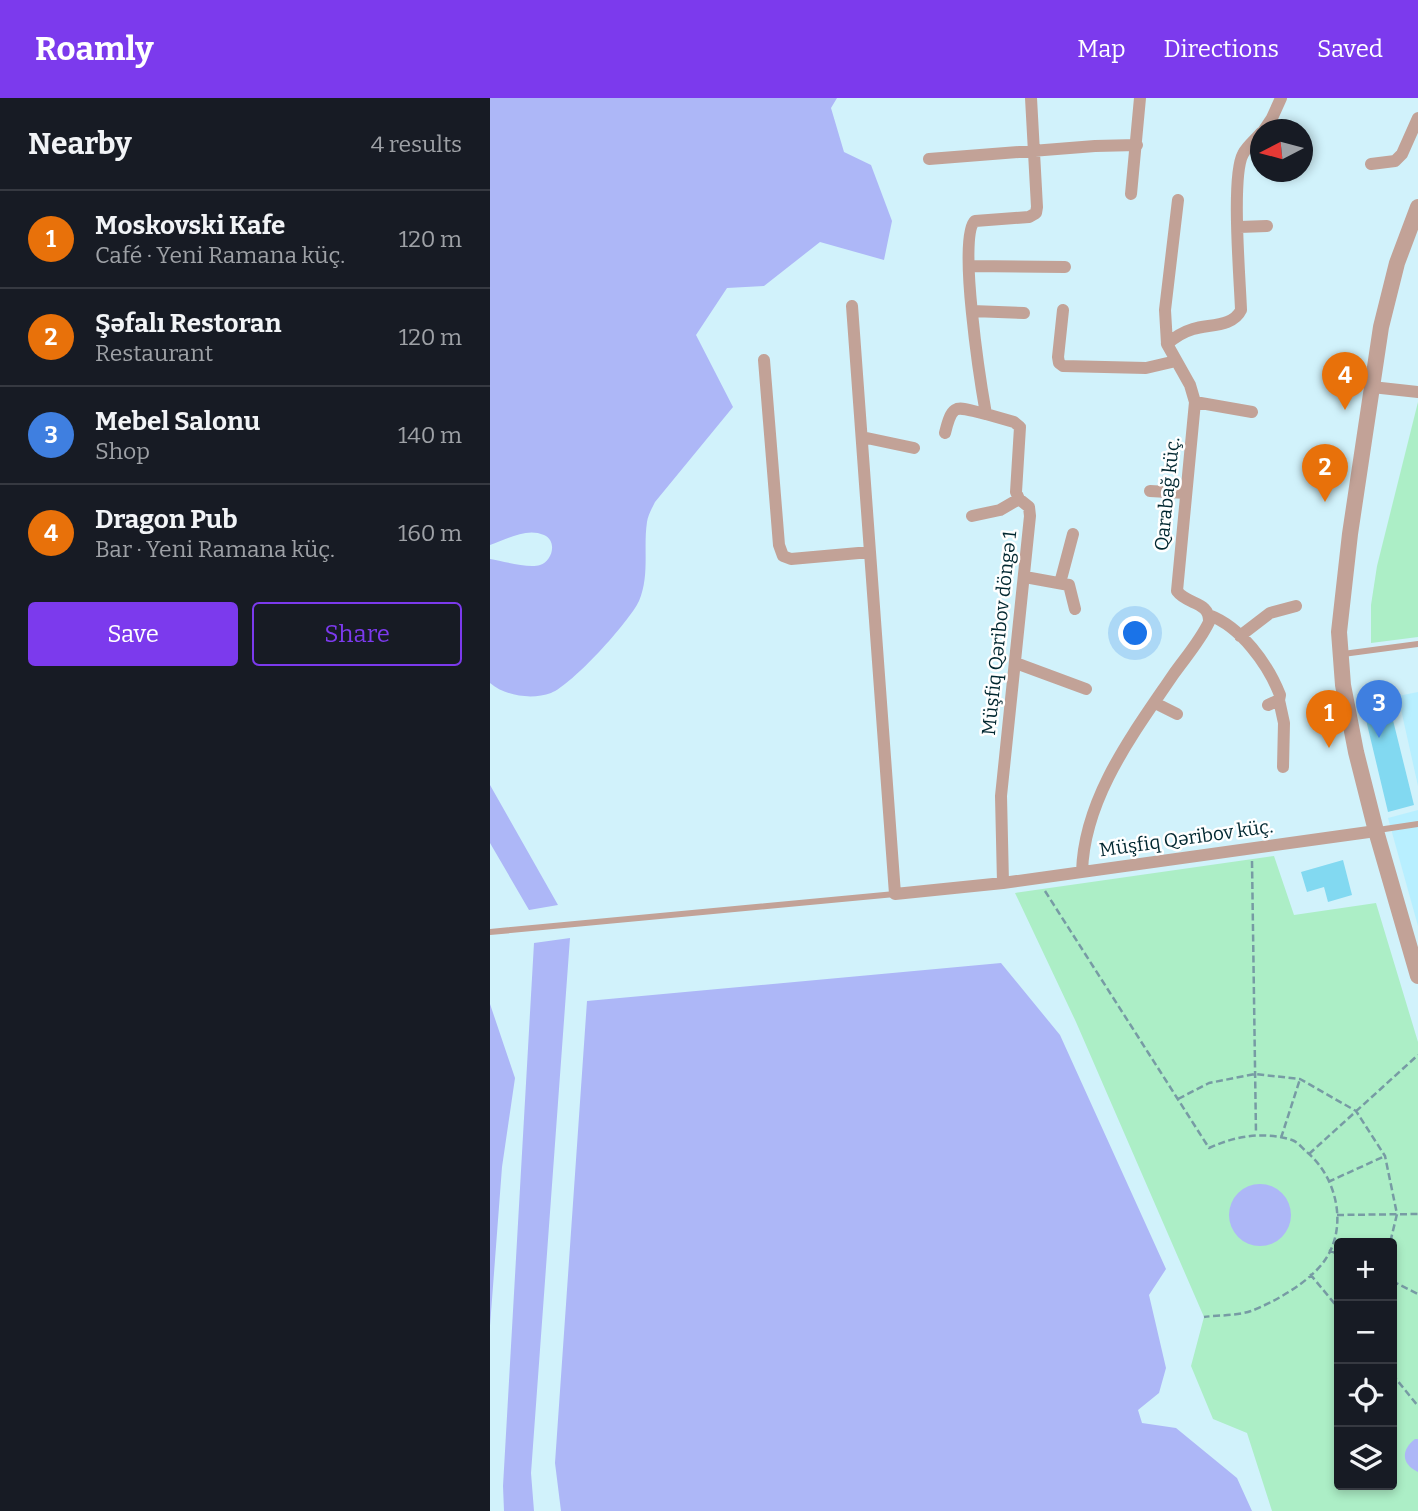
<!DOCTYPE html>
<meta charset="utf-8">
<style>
body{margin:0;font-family:Bitter,serif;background:#242831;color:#f1f3f6}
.controls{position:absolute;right:21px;bottom:21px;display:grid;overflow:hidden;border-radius:7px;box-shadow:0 4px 10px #0003}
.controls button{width:63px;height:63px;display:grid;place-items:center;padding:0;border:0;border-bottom:2px solid #363941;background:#171b24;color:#f1f3f6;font:35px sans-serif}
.compass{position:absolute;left:760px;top:21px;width:63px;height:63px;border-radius:50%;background:#171b24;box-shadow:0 4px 10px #0003;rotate:264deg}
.you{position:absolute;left:646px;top:536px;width:24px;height:24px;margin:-18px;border:5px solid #fff;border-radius:50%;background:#1a73e8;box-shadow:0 0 0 10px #1a73e833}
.badge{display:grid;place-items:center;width:46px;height:46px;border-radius:50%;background:#7c3aed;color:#fff;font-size:23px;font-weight:700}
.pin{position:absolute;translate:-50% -58px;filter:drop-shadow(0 2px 4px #0008)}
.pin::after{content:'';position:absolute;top:37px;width:24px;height:21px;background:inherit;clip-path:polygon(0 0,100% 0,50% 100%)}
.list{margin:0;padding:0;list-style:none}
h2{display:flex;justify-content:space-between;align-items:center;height:91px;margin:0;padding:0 28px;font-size:30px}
h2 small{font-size:23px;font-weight:400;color:#9ea1a6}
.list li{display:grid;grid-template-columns:46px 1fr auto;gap:21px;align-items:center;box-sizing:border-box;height:98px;padding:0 28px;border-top:2px solid #363941}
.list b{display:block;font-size:26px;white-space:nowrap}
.list p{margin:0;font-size:23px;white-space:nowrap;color:#9ea1a6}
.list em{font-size:23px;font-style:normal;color:#9ea1a6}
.actions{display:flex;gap:14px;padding:21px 28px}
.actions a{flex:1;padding:16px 0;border:2px solid #7c3aed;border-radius:7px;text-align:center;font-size:24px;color:#7c3aed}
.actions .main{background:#7c3aed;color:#fff}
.icon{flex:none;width:38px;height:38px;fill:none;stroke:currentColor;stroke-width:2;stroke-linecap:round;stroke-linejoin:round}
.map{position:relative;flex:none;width:928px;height:1413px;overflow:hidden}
header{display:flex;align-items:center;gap:42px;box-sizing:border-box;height:98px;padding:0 35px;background:#7c3aed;color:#fff}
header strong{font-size:33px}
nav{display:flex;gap:38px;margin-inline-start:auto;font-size:24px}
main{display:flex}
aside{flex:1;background:#171b24}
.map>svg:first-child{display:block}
.built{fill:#b8efff}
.green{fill:#aceec6;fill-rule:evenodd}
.water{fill:#adb7f7}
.building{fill:#82d9f1}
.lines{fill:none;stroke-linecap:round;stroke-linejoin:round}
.path{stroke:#779ba4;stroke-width:2.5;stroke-dasharray:7 3.5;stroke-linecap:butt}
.service{stroke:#c2a297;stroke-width:6}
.minor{stroke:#c2a297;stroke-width:12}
.tertiary{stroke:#c2a297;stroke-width:16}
.labels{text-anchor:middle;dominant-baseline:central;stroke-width:5;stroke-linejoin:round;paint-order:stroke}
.street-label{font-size:19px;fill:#002730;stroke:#fff}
</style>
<header>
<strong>Roamly</strong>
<nav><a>Map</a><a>Directions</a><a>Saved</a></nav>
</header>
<main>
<aside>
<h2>Nearby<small>4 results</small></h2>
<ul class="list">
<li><span class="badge" style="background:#e8710a">1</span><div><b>Moskovski Kafe</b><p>Café · Yeni Ramana küç.</p></div><em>120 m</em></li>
<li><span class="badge" style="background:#e8710a">2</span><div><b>Şəfalı Restoran</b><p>Restaurant</p></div><em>120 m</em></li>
<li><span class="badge" style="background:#3f7fe0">3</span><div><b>Mebel Salonu</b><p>Shop</p></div><em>140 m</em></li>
<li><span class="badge" style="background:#e8710a">4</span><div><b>Dragon Pub</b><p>Bar · Yeni Ramana küç.</p></div><em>160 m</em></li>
</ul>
<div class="actions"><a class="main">Save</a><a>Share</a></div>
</aside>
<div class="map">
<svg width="928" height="1413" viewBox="0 0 928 1413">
<rect width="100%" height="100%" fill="#d1f2fb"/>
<path class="built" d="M928 594V688L908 598Z
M928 712V828L898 720Z"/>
<path class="green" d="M928 304V539L881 545V507L887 468Z
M784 758 804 817 886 805 928 944V1413H782L757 1335 723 1321 701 1268 714 1219 586 924 525 795ZM849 1145H902V1387H849Z"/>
<path class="water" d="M0 0H347L341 10 354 54 381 67 402 123 394 162 330 144 274 188 237 190 206 237 243 309 165 404C162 410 158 417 157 424 153 450 160 477 149 503 139 524 82 587 61 595 42 602 15 598 0 585V461C13 463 39 471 50 467 62 464 68 443 54 437 36 429 16 442 0 447Z
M0 687 68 807 39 812 0 745Z
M80 840 41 1375 44 1413H14L13 1388 44 845Z
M511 865 570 937 676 1171 659 1197 676 1270 669 1295 648 1312 652 1325 686 1330 747 1380 762 1413H71L65 1365 97 903Z
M0 906 25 980 12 1069 0 1228Z
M739 1117a31 31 0 1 1 62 0a31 31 0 1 1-62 0Z
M925 1341H928V1374C911 1366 911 1352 925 1341Z"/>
<path class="building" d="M897 598 924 707 898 714 872 605Z
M853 762 862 797 838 804 834 789 817 794 811 774Z"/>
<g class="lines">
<path class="path" d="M762 763 766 1036
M555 793 719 1050C745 1038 774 1033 802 1042 808 1044 813 1051 818 1055 847 1080 858 1129 835 1162 821 1183 785 1204 761 1213 747 1218 728 1217 714 1219
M688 1001 719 985 765 976 810 981 866 1013 895 1058 907 1116 900 1145
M791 1040 810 981
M819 1056 928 957
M838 1084 895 1058
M847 1117 928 1116
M839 1152 849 1157
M820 1176 849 1211
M902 1183 928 1196
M902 1276 928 1308"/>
<path class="service" d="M853 556 928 546
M888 732 928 726
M0 834 405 796"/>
<path class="minor" d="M774 32 782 20 791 0
M439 61 605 48 647 47
M881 66 905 63 912 56 928 20
M641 96 650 0
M749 129 777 128
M479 168 575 169
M362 208 405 796 513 785 886 733
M573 212 568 259 569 265 573 268 656 270 686 263
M482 213 534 215
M677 246 675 212 688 102
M274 262 289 447 293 458 301 461 380 454
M882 289 928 294
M705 304 762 314
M455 335C463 302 467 310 496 316
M372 339 424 350
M660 393 696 395
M482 418 510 412 529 401
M535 479 579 487 585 511
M570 485 583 436
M719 517C751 529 778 566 790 597L789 602 778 607
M750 538 780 515 806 508
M526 565 596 591
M789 602 794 625 793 669
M665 605 687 616
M592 774C594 700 643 636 683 577 695 560 710 543 719 524 720 503 697 507 687 493L705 304 700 287 677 246C685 239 693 234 703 231 719 226 743 229 751 212 750 182 741 78 753 56 757 48 765 42 771 35
M513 785 511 698 540 418 539 409 529 401 526 394 530 329 524 324 496 316C491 288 467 137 485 123L539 119 546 115 547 109 541 0"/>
<path class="tertiary" d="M928 109 907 165 891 229 860 436 849 534 853 587 866 654 886 733 928 878"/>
</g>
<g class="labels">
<g class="street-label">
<text transform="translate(677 396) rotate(-84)">Qarabağ küç.</text>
<text transform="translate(509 535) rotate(-84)">Müşfiq Qəribov döngə 1</text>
<text transform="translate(696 740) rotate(-8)">Müşfiq Qəribov küç.</text>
</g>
</g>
</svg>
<div class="controls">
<button>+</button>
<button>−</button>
<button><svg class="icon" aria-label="locate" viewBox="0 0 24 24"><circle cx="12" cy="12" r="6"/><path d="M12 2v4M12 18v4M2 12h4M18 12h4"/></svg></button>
<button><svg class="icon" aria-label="layers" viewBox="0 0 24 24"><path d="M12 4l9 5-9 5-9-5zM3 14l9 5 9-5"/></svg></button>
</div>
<svg class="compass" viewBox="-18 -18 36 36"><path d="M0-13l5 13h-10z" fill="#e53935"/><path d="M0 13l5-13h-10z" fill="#9ea1a6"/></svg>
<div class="you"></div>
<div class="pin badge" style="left:839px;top:650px;background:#e8710a">1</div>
<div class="pin badge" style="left:835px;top:404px;background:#e8710a">2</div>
<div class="pin badge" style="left:889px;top:640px;background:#3f7fe0">3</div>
<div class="pin badge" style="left:855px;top:312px;background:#e8710a">4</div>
</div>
</main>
